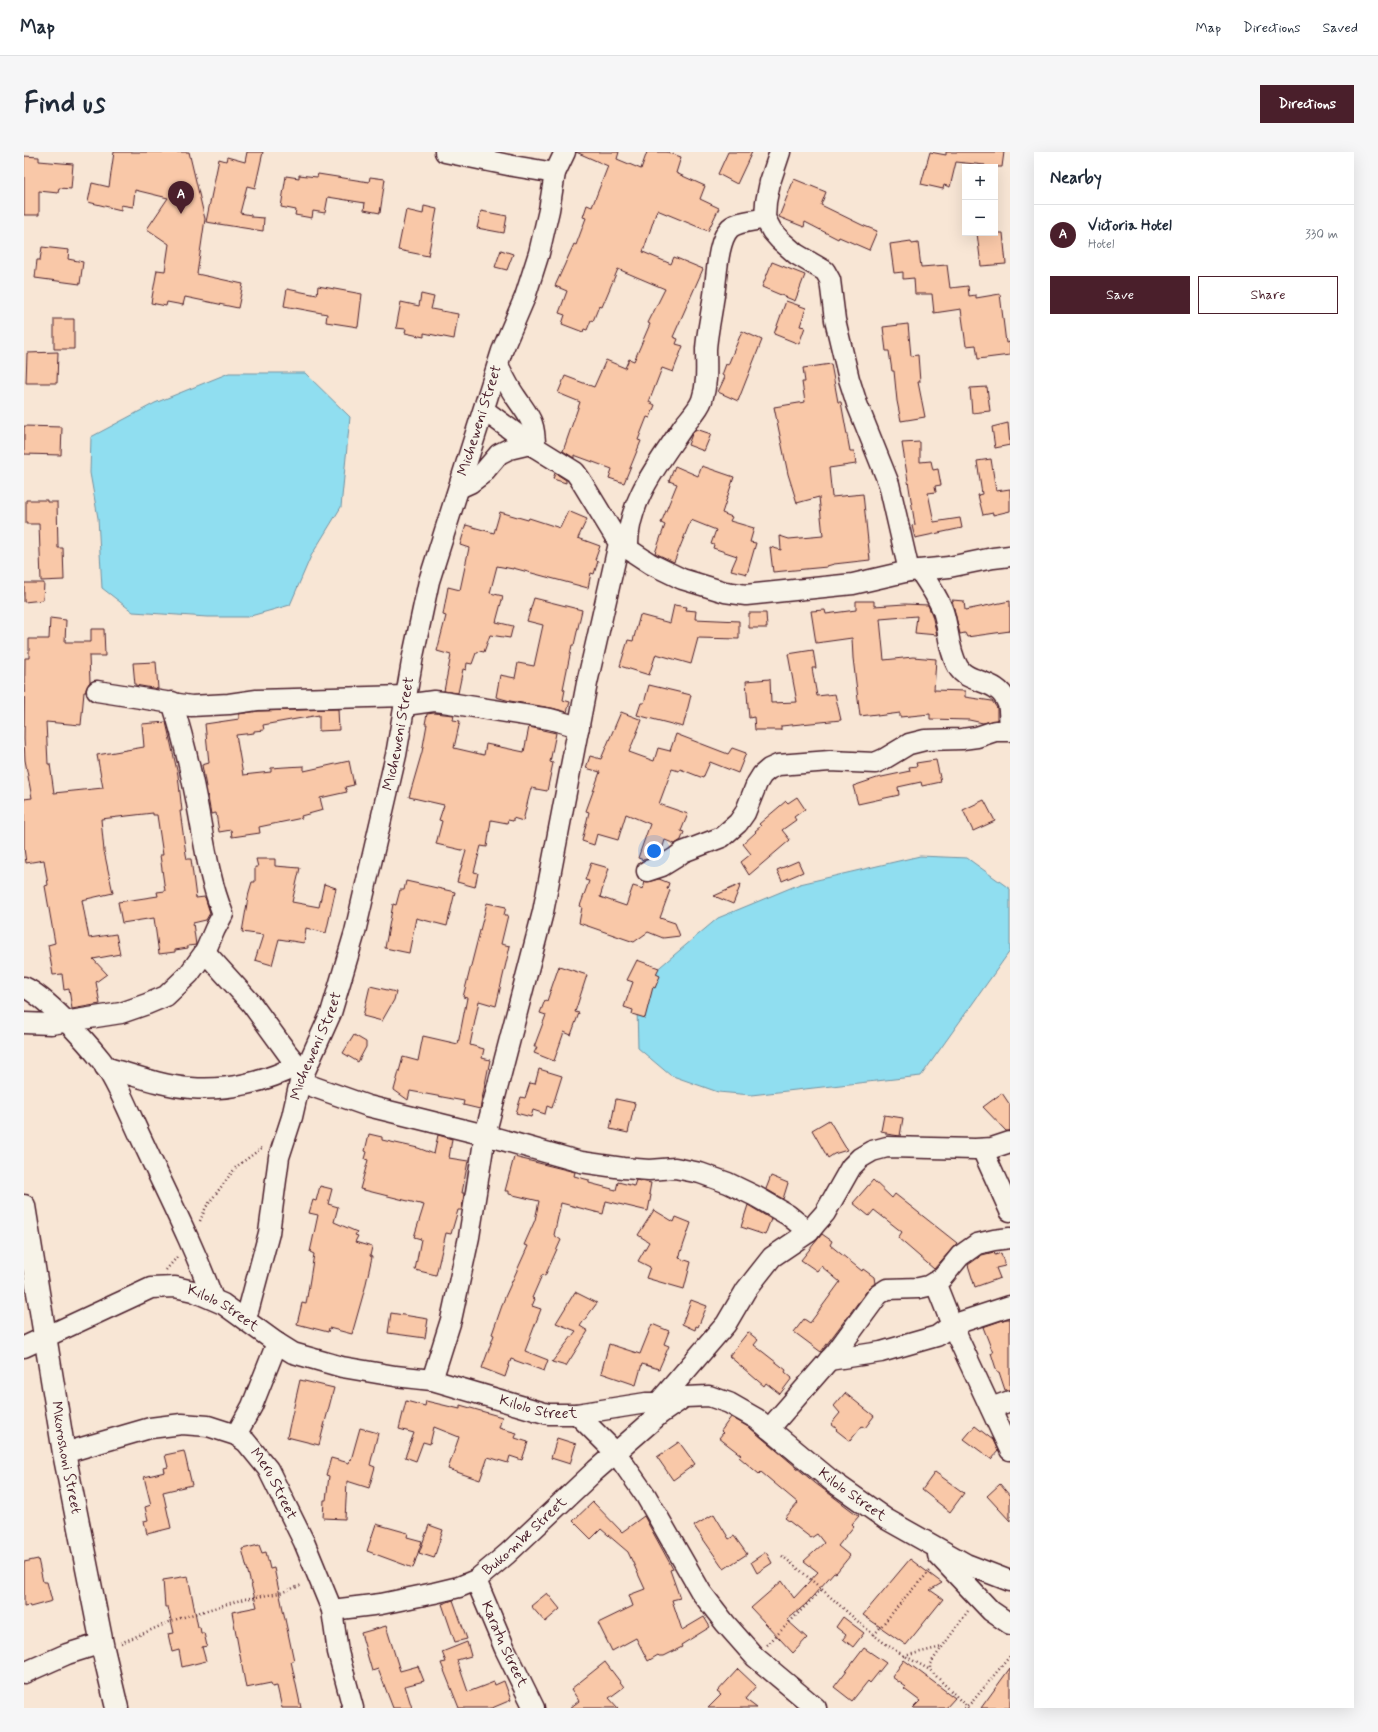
<!DOCTYPE html>
<meta charset="utf-8">
<style>
body{margin:0;font-family:Mynerve,sans-serif;background:#f6f6f7;color:#1f2937}
.controls{position:absolute;right:12px;top:12px;display:grid;overflow:hidden;border-radius:0px;box-shadow:0 4px 16px #0002}
.controls button{width:36px;height:36px;display:grid;place-items:center;padding:0;border:0;border-bottom:1px solid #e0e1e3;background:#fff;color:#1f2937;font:20px sans-serif}
.you{position:absolute;left:630px;top:699px;width:14px;height:14px;margin:-10px;border:3px solid #fff;border-radius:50%;background:#1a73e8;box-shadow:0 0 0 6px #1a73e833}
.badge{display:grid;place-items:center;width:26px;height:26px;border-radius:50%;background:#4a1f2b;color:#fff;font-size:13px;font-weight:700}
.pin{position:absolute;translate:-50% -33px;filter:drop-shadow(0 1px 2px #0008)}
.pin::after{content:'';position:absolute;top:21px;width:14px;height:12px;background:inherit;clip-path:polygon(0 0,100% 0,50% 100%)}
.list{margin:0;padding:0;list-style:none}
h2{display:flex;justify-content:space-between;align-items:center;height:52px;margin:0;padding:0 16px;font-size:17px}
h2 small{font-size:13px;font-weight:400;color:#747a83}
.list li{display:grid;grid-template-columns:26px 1fr auto;gap:12px;align-items:center;box-sizing:border-box;height:60px;padding:0 16px;border-top:1px solid #e0e1e3}
.list b{display:block;font-size:15px;white-space:nowrap}
.list p{margin:0;font-size:13px;white-space:nowrap;color:#747a83}
.list em{font-size:13px;font-style:normal;color:#747a83}
.actions{display:flex;gap:8px;padding:12px 16px}
.actions a{flex:1;padding:9px 0;border:1px solid #4a1f2b;border-radius:0px;text-align:center;font-size:14px;color:#4a1f2b}
.actions .main{background:#4a1f2b;color:#fff}
.map{position:relative;flex:none;width:986px;height:1556px;overflow:hidden;border-radius:0px}
header{display:flex;align-items:center;gap:24px;box-sizing:border-box;height:56px;padding:0 20px;background:#fff;border-bottom:1px solid #e0e1e3}
header strong{font-size:19px}
nav{display:flex;gap:22px;margin-inline-start:auto;font-size:14px}
.intro{display:flex;align-items:center;justify-content:space-between;box-sizing:border-box;height:96px;padding:0 24px}
h1{margin:0;font-size:28px}
.button{padding:10px 18px;border-radius:0px;background:#4a1f2b;color:#fff;font-size:14px;font-weight:700}
main{display:flex;gap:24px;padding:0 24px}
aside{flex:1;background:#fff;border-radius:0px;box-shadow:0 4px 16px #0002}
.map>svg:first-child{display:block}
.water{fill:#90def0;stroke:#7492a1}
.building{fill:#f9c8a8;stroke:#4a1f2b}
.lines{fill:none;stroke-linecap:round;stroke-linejoin:round}
.street-casing{stroke:#4a1f2b;stroke-width:23}
.secondary-casing{stroke:#4a1f2b;stroke-width:25}
.path{stroke:#4a1f2b;stroke-width:2.5;stroke-dasharray:1 3;stroke-linecap:butt}
.street{stroke:#f7f3e8;stroke-width:20}
.secondary{stroke:#f7f3e8;stroke-width:22}
.labels{text-anchor:middle;dominant-baseline:central;stroke-width:4;stroke-linejoin:round;paint-order:stroke}
.street-label{font-size:15px;fill:#4a1f2b;stroke:#f7f3e8}
</style>
<header>
<strong>Map</strong>
<nav><a>Map</a><a>Directions</a><a>Saved</a></nav>
</header>
<div class="intro"><h1>Find us</h1><a class="button">Directions</a></div>
<main>
<div class="map">
<svg width="986" height="1556" viewBox="0 0 986 1556">
<rect width="100%" height="100%" fill="#f8e6d5"/>
<filter id="ink" filterUnits="userSpaceOnUse"><feTurbulence type="fractalNoise" baseFrequency=".025" numOctaves="2"/><feDisplacementMap in="SourceGraphic" scale="8" xChannelSelector="R" yChannelSelector="G"/><feConvolveMatrix kernelMatrix="1 2 1 2 8 2 1 2 1" color-interpolation-filters="sRGB"/></filter>
<g filter="url(#ink)">
<path class="water" d="M205 221H281L326 265 317 355 287 404 266 453 223 465H183L109 460 78 436 74 366 66 321 67 285 131 251Z
M896 704 943 706 986 737V799L897 924 727 943 694 940 646 923 614 896 613 856 624 825 694 766 776 732Z"/>
<path class="building" d="M90 0H165L181 67 173 122 219 132 214 156 161 145 159 153 143 150 142 154 127 151 133 118 141 119 145 92 123 77 144 46 111 38 109 55 97 53V58L64 50 68 31 85 35Z
M223 0H239L231 36 223 34 216 61 227 63V65L240 66 239 79 182 70 195 7 202 9 203 5 221 10Z
M552 0H595L593 7 617 17 623 0H643L657 5 652 21 681 34 676 47 695 56 684 79 633 58 619 100 647 112 650 105 679 117 649 185 654 187 652 192 659 194 649 220 638 216 625 250 631 253 626 266 623 265 614 288 617 289 600 331 585 326 588 317 550 303V306L539 299 556 250 534 241 541 224 570 235 582 208 601 216 605 207 610 209 626 172 624 171 641 137 594 117 578 155 575 154 569 169 567 168 563 178 560 177 559 180 538 172 541 163 535 161 543 139 531 134 550 92 552 93 562 66 559 65 563 53 568 55 584 14Z
M704 0H728L713 32 694 22Z
M906 0 922 3V0H980L978 15H960L961 13 932 10 926 35 920 33 919 37 897 32Z
M0 4 15 5V9L49 12 47 37 35 36 34 41 15 39V63H0Z
M294 22 345 30 346 25 361 27 356 61 340 58 341 51 304 45 301 61 289 59 288 66 271 63 272 58 257 55 262 24 275 26V23L293 25Z
M770 27 802 40 797 53 838 73 853 79 845 98 815 85 814 87 781 70 780 75 755 65Z
M400 54 413 57 404 104 374 98 382 58 399 62Z
M457 59 483 64 480 81 453 76Z
M953 81H979L982 112 957 114Z
M887 89 888 92 894 91 897 115 923 113 926 136 944 134 945 144 952 143V146L976 142 982 191 986 190V203L954 207 952 193 942 194 937 157 910 161 908 142H891L890 126 879 127V120L870 121 866 92Z
M18 95 45 98 44 107 59 110 56 132 11 126 13 108H16Z
M477 98 489 102 483 118 471 115Z
M748 110 781 123 771 149 738 135Z
M294 134 338 142 334 175 302 170 303 162 260 154 263 137 293 143Z
M397 142 410 145 407 157 434 162 430 187 400 181V185L381 181 382 177 372 176 377 150 395 154Z
M762 149 782 156 776 174 781 175 775 192 750 182Z
M30 167H50V197H30Z
M884 172 887 204 894 203 896 230H894L901 265 877 269 873 249 870 219H868L865 199H862L859 175Z
M718 179 738 188 714 249 694 240 701 225 698 223 702 212 704 213Z
M34 200 33 231H2L3 201Z
M807 212 814 250H817L826 299H830L832 312 805 316 808 345 839 342 846 408 810 412 803 414V415L749 420 746 395 757 398 756 384 765 387 799 384 795 345 773 351 764 322 750 255 781 250 778 230H781L779 216Z
M963 235 966 259 948 261 946 236Z
M984 271 986 293 971 296 968 275Z
M0 274 38 275 37 303 0 302Z
M672 277 687 282 680 299 664 293 668 282Z
M896 290V310L907 309 909 318 914 317 917 333 911 334 912 340 904 341 910 370 936 366 938 376 891 386 888 374 891 373 878 291Z
M967 307 972 339 986 337V359L969 363V361L959 363 954 343 958 342 953 309Z
M651 314 674 324 678 314 710 325 698 361 708 365 706 369 730 376 726 390 732 391 723 422 707 418 713 404 689 396 690 393 687 392 692 378 667 368 650 410 631 401 641 373 637 371 653 332 645 329Z
M531 321 542 328V331L529 327Z
M2 348H23V350H33L34 396H39L40 428 17 429 15 372H2Z
M544 359 563 367 554 386 576 394 571 408 574 409 570 422 567 421 564 436 489 416V417L473 414 466 441 479 444 472 470 489 474 486 486 466 483 460 500 455 499 454 501H452L448 512 443 511 442 518 439 517 434 541 420 539 427 503 413 499 422 464 419 463 424 435 436 438 445 396 436 393 442 373 470 381 476 360 504 368 505 366 536 376Z
M0 431H20L19 448 0 450Z
M510 446 558 458 550 493H548L539 537 541 538 539 548 546 550 543 560 528 556 486 549 472 545 476 523 491 526 494 511 510 514 519 473 503 469Z
M928 448 940 449 941 458 986 449V479L943 485 941 481 936 482Z
M832 449H850V454L881 452 904 453 908 463 913 483 891 481 893 464 856 467 860 508 889 505 912 507 910 538 941 539V545L968 549 973 556V568L959 571 945 568 906 567V562L876 565V561L853 564V562L836 564 829 506 828 486 792 491 787 459 801 458 802 462 832 458Z
M650 453 663 455 662 458 672 459 671 467 715 469V487L674 486 667 512 632 502 625 523 596 514 604 488 609 489 616 463 646 471Z
M725 461H742L743 476H725Z
M26 466 42 468 41 490H67V477H80L81 504H65L66 530 62 537V540H60L57 573 22 570 24 612H26L30 641 79 636 73 603 120 595 118 572 142 570 154 623 158 659H156L162 702 163 707H167L172 746 181 745 186 761 182 768 169 771 172 793 164 794V796L151 798V800L135 802 130 766 98 771 94 750 134 744 133 740 141 739 136 703H139L133 663H129V661L77 667 80 699 89 741 58 748 65 786 92 782 96 802 69 807 83 822 72 830 76 852 48 857 45 837 40 838 38 822 29 823 24 793 31 791 21 734 24 733 20 708 2 711 0 696V647L8 646 1 608 0 587 1 506H5V487H25Z
M789 498 792 516H788L793 544 811 542 817 568 757 574V578H731L730 565 725 566 722 529 746 527 747 551 773 550 764 502Z
M132 510 134 537 111 533 109 511Z
M625 533 667 543 659 575 613 563 617 551H620Z
M314 557 315 578 295 579V563L239 573 240 578 230 579V581L212 583 219 623 247 620V616L261 615 280 614V619L325 609 330 633 321 635 323 640 296 646 299 658 277 664 278 666 235 675 236 681 208 685 207 678 195 680 192 661 187 662 178 613 185 611 181 572 215 567V562L234 559Z
M597 560 618 568 605 600 630 609 634 596 646 599 652 582 704 602 708 596 722 601 714 621 686 610 679 626 656 617 655 619 648 617 635 652 664 662 657 679 660 680 657 688 651 692 641 688 637 701 630 699 628 705 620 708 614 706 626 672 602 662 594 688 573 682 570 693 558 689 565 660 562 659 576 620 562 616 566 604 577 607Z
M410 561 430 563 429 568 436 569 430 596 460 603 462 592 500 600 505 575 532 581 526 610 529 611 523 639 507 636 499 669 489 666V669L484 668 483 671 467 668 463 695 457 694 450 720 454 721 451 735 433 730 442 699 412 692 418 669 415 668 420 653 385 645 398 600 403 572H401L403 562Z
M912 608 917 630 898 634 897 630 874 635 875 643 834 652 829 634 853 626 886 619 885 615 893 614 892 611Z
M773 645 781 657 770 665 772 668 758 678 766 688 725 723 717 710 727 702 719 692 732 680 731 679 737 674 735 672 762 649 764 651Z
M960 648 971 669 949 679 939 658Z
M232 707H251V714L276 716 268 750 295 755 300 732 312 736 302 781 282 776 280 791 255 787 248 813 231 808 239 783 218 780 225 740 228 730H231V715H234Z
M774 709 779 720 758 729 753 718Z
M567 711 585 716 576 745 602 754 609 734 619 737 621 730 635 727 645 731 643 737 646 738 636 766 651 771 656 784 639 786 624 780 610 790 555 771 558 755 556 754 565 729 561 728Z
M382 729 431 740 423 774 392 766 385 801 361 796 369 752 372 753 376 738H380Z
M717 732 709 752 690 744Z
M463 751 482 755 480 763H484L477 792 486 794 472 854 455 849 446 893 460 897 458 906 466 908 456 957 439 953 440 949 386 939 384 948 370 938 379 905 394 909 399 884 434 892 443 846 439 845Z
M613 808 635 816 632 822 636 824 631 836 629 835 621 866 608 862 609 858 600 855 609 830 603 828Z
M535 814 563 823 551 860 555 861 547 883 540 880 530 909 510 901 513 895H510L522 863 516 861 521 848 523 849Z
M346 834 372 840 370 848 358 869 339 864Z
M330 883 342 890V895L334 910 319 901Z
M515 917 538 924 528 956 523 954 521 962 509 958 507 965 492 961 497 945 501 946 506 931 511 932Z
M978 941 986 953V979H982L959 955Z
M592 947 611 951 604 981 586 977Z
M860 963 879 966 876 984 862 982V980L857 979Z
M805 968 823 998 810 1002 804 1006 788 978Z
M345 982 358 985V988L394 996 410 1002 414 983 428 987 425 1006 444 1009 438 1041H440L438 1058H434L427 1082 422 1081 412 1123 391 1118 397 1087 390 1085 400 1053 336 1037 344 1008 341 1007 343 1000 341 999Z
M490 1005 551 1020 550 1024 565 1028V1031L592 1038 594 1030 610 1034 612 1028 627 1031 625 1042 627 1043 624 1059 582 1049 579 1062 537 1051 530 1083 537 1088 521 1124 518 1123 508 1146 511 1147 508 1154 517 1157 501 1199 524 1208 520 1219 487 1207 481 1225 458 1216 470 1183 468 1182 481 1145 504 1094 500 1093 511 1068 515 1049 485 1042V1039H481Z
M747 1024 764 1031 759 1047 742 1037Z
M849 1028 868 1046 871 1042 933 1091 910 1117 874 1086 878 1080 850 1058 845 1064 829 1051Z
M296 1034 308 1037 304 1052 314 1055 310 1070 333 1080 331 1083 334 1084 331 1090 348 1095 346 1104 348 1105 341 1136 328 1182 305 1176 304 1180 273 1172 278 1151 282 1152 290 1102 286 1100 294 1063 285 1061 289 1048 292 1049Z
M724 1053 747 1067 741 1083 717 1075Z
M630 1058 650 1070 652 1065 667 1071 655 1106 667 1110 660 1137 622 1126 626 1115 614 1109 625 1090 614 1083Z
M798 1082 808 1089 806 1093 838 1119 839 1117 850 1125 851 1131 845 1136 797 1200 770 1180 780 1167 786 1171 816 1130 797 1114 793 1119 777 1108Z
M970 1100 971 1103 977 1101 981 1114 972 1116 976 1126 951 1135 944 1113 958 1103Z
M551 1140 573 1151 556 1174 564 1179 542 1214 528 1210 552 1179 532 1171Z
M667 1148 683 1154 674 1175 672 1174 671 1178 658 1172Z
M367 1161 404 1167 401 1186 364 1181Z
M982 1167H986V1238H981L975 1220H973L967 1201H969L959 1175Z
M628 1172 645 1179 640 1192 645 1194 635 1217 618 1212 612 1233 577 1221 585 1192 616 1202Z
M724 1180 734 1188 730 1193 762 1218 761 1220 768 1226 756 1242 742 1231 740 1234 705 1204Z
M276 1228 310 1236 295 1293 263 1285Z
M821 1241 850 1264 841 1276 838 1274 826 1289 812 1278 813 1277 807 1272 816 1261 810 1254Z
M382 1249 401 1254 402 1249 436 1257V1253L478 1265 475 1276 493 1281 491 1286 504 1290 498 1308 486 1304 484 1311 464 1305 456 1328 424 1317 435 1285 410 1275 406 1292 399 1290 392 1309 381 1305 390 1281 375 1277Z
M707 1265 726 1276 791 1331 835 1364 828 1372 830 1374 814 1394 826 1404 812 1421 810 1420 782 1452 763 1468 783 1486 769 1501 727 1456 758 1429 770 1446 794 1420 780 1409 800 1391 793 1382 787 1386 761 1366 774 1351 737 1320 735 1322 715 1305 717 1303 695 1286 699 1281 697 1279Z
M951 1274 969 1288 974 1299 967 1307 940 1287Z
M336 1276 354 1281 346 1313 351 1315 345 1336 323 1329 321 1367 299 1366 300 1348H302L305 1324 302 1323 307 1306 325 1311 326 1307 327 1308Z
M533 1286 552 1292 546 1312 527 1306Z
M655 1290 671 1312 649 1328 633 1305Z
M160 1299 168 1333 139 1340 147 1376 123 1382 120 1369 124 1368 121 1355 127 1353 120 1325 141 1320 140 1316 144 1315 141 1303Z
M911 1320 940 1341 926 1360 898 1338Z
M976 1332 986 1344V1369L963 1344Z
M569 1350 598 1380 620 1364 649 1417 646 1418 656 1446 648 1448 658 1478 680 1465 686 1475 657 1493 658 1495 640 1504H635L634 1503 624 1509 612 1486 588 1499 574 1471 609 1454 605 1443 621 1437 604 1400 577 1377 567 1387 549 1369Z
M690 1362 705 1387 710 1384 723 1402 700 1417 670 1374Z
M352 1372 384 1381 383 1385 398 1389 389 1416 343 1399Z
M405 1373 419 1378 410 1406 395 1401Z
M235 1393 238 1401 242 1400 246 1417 250 1416 255 1439 270 1509H267L277 1556H258L253 1534 248 1535 247 1531 222 1536 208 1460 233 1455 218 1397Z
M742 1400 748 1411 733 1421 727 1410Z
M14 1407 19 1430H23L28 1449 6 1455 5 1453 0 1454V1410Z
M886 1407 918 1431 906 1438 919 1447 882 1493 839 1463Z
M164 1424 174 1475H176L177 1481H180L183 1494 178 1495 182 1509 158 1515 155 1498 148 1500 144 1482 150 1481 144 1455H141L139 1428Z
M523 1441 536 1457 521 1470 507 1454Z
M429 1448 443 1487 431 1490 418 1452Z
M819 1465 840 1481 829 1495 819 1487 822 1483 812 1475Z
M362 1474 376 1519 394 1514 400 1529 381 1534 388 1556H369L354 1517 348 1519 337 1481Z
M443 1490 447 1504 433 1508 444 1540 470 1530 471 1533 480 1529 487 1548 468 1556H435L417 1511 422 1510 418 1500Z
M840 1496 862 1511 846 1531 844 1529 828 1549 810 1535Z
M880 1508 931 1546 922 1556H889L896 1549 880 1537 882 1535 868 1525Z
M581 1510 600 1535 585 1546 594 1556H546L555 1549 547 1537Z
M986 1516V1556H957Z
M714 1517 732 1534 721 1547 733 1556H684L697 1543 693 1540Z"/>
<g class="lines">
<defs>
<g id="street">
<path d="M421 0 489 14 531 21"/>
<path d="M756 0 746 30 742 50 741 66 748 79 756 88 772 102 801 119 806 128 811 168 825 227 833 252 865 332 885 419"/>
<path d="M474 213C479 223 484 234 491 244 505 265 511 268 511 295"/>
<path d="M435 336 446 331 458 322 475 302 485 297 506 292"/>
<path d="M595 391 627 412 658 427 701 440 722 443 829 432 885 419 925 415 969 406 986 404"/>
<path d="M604 397C602 351 635 311 659 275 665 267 675 257 678 248 684 230 682 214 682 197 683 181 687 165 689 149 693 130 692 90 706 76 714 69 731 69 741 66"/>
<path d="M896 419C904 431 914 445 919 459 925 477 924 498 934 515 944 533 974 525 984 552 986 559 985 570 986 577"/>
<path d="M73 539 167 554 205 552 233 548 382 544"/>
<path d="M381 553 410 549 419 550 526 567 555 575"/>
<path d="M623 719 638 714 651 706 659 700 698 685 714 671 721 661 733 631 738 623 745 617 754 613 806 609 851 611 860 607 885 592 901 588 938 587 953 585 971 579H986"/>
<path d="M181 800 227 851 264 902 280 921"/>
<path d="M0 835C22 845 61 888 77 908 92 927 106 963 117 986 142 1040 169 1092 189 1147"/>
<path d="M0 871 27 872 97 861 123 852 142 844 165 822 181 800 191 777 199 762C186 730 181 696 175 662 168 624 160 587 148 550"/>
<path d="M81 915C109 923 138 934 167 936 203 939 242 930 274 913"/>
<path d="M276 930 344 954 461 983 557 1010 599 1016 625 1018 651 1016 676 1021 704 1031 731 1044 764 1063 785 1080"/>
<path d="M958 997 986 1059"/>
<path d="M911 1130 928 1173 986 1298"/>
<path id="s1" d="M222 1167 245 1081 255 1005 268 965 276 930 307 861 331 780 372 603 389 504 405 429 478 199 501 145 515 101 525 58 531 21 541 0"/>
<path id="s2" d="M0 1195 127 1136 151 1135 169 1139 199 1152 253 1191 269 1201 318 1215 371 1224 408 1228 524 1262H553L622 1251H634L661 1245 685 1244 705 1251 733 1267 808 1329 862 1367 942 1412 986 1429"/>
<path d="M805 1208 857 1200 913 1184 928 1173 986 1154"/>
<path d="M408 1228 427 1168 445 1085 461 983 519 760 563 531 595 391 556 327 551 320 506 292 460 258"/>
<path d="M634 1251 702 1172 722 1138 748 1105 785 1080 793 1070 801 1061 827 1015 836 1006 848 999 863 995 951 997 968 996 986 990"/>
<path d="M967 1256 986 1249"/>
<path d="M553 1262 592 1301 622 1344 677 1440 701 1471 731 1505 792 1556"/>
<path d="M745 1277 813 1199 854 1143 863 1137 895 1136 904 1134 918 1126 936 1104 953 1092 970 1088 986 1086"/>
<path d="M212 1283 228 1254 253 1191"/>
<path id="s3" d="M40 1301 126 1276 158 1272 184 1274 212 1283 222 1290 244 1317 280 1390 308 1458 314 1500 329 1556"/>
<path d="M914 1403 967 1459 986 1472"/>
<path id="s4" d="M452 1428 481 1497 510 1556"/>
<path id="s5" d="M308 1458 357 1452 410 1441 435 1435 452 1428 483 1402 572 1318 636 1262 655 1249"/>
<path d="M0 1521 43 1502 78 1491"/>
</g>
<g id="secondary">
<path id="s6" d="M0 1054 40 1301 79 1497 93 1556"/>
</g>
</defs>
<use href="#street" class="street-casing"/>
<use href="#secondary" class="secondary-casing"/>
<path class="path" d="M176 1069 182 1055 212 1015 239 995
M142 1118 153 1105
M758 1404C790 1428 818 1457 849 1482 866 1497 887 1507 906 1518
M850 1483 884 1442 906 1419
M97 1491 150 1468 220 1447 256 1441 278 1433
M743 1493 798 1437
M880 1504 918 1495
M940 1556 948 1550 986 1504
M944 1556 906 1518V1512L944 1459"/>
<use href="#street" class="street"/>
<use href="#secondary" class="secondary"/>
</g>
</g>
<g class="labels">
<g class="street-label">
<text stroke="none"><textPath href="#s1" startOffset="931">Micheweni Street</textPath></text>
<text stroke="none"><textPath href="#s1" startOffset="607">Micheweni Street</textPath></text>
<text stroke="none"><textPath href="#s1" startOffset="283">Micheweni Street</textPath></text>
<text stroke="none"><textPath href="#s2" startOffset="217">Kilolo Street</textPath></text>
<text stroke="none"><textPath href="#s2" startOffset="553">Kilolo Street</textPath></text>
<text stroke="none"><textPath href="#s6" startOffset="255">Mkoroshoni Street</textPath></text>
<text stroke="none"><textPath href="#s3" startOffset="240">Meru Street</textPath></text>
<text stroke="none"><textPath href="#s2" startOffset="901">Kilolo Street</textPath></text>
<text stroke="none"><textPath href="#s5" startOffset="213">Bukombe Street</textPath></text>
<text stroke="none"><textPath href="#s4" startOffset="70">Karatu Street</textPath></text>
</g>
</g>
</svg>
<div class="controls">
<button>+</button>
<button>−</button>
</div>
<div class="you"></div>
<div class="pin badge" style="left:157px;top:62px">A</div>
</div>
<aside>
<h2>Nearby<small></small></h2>
<ul class="list">
<li><span class="badge">A</span><div><b>Victoria Hotel</b><p>Hotel</p></div><em>330 m</em></li>
</ul>
<div class="actions"><a class="main">Save</a><a>Share</a></div>
</aside>
</main>
